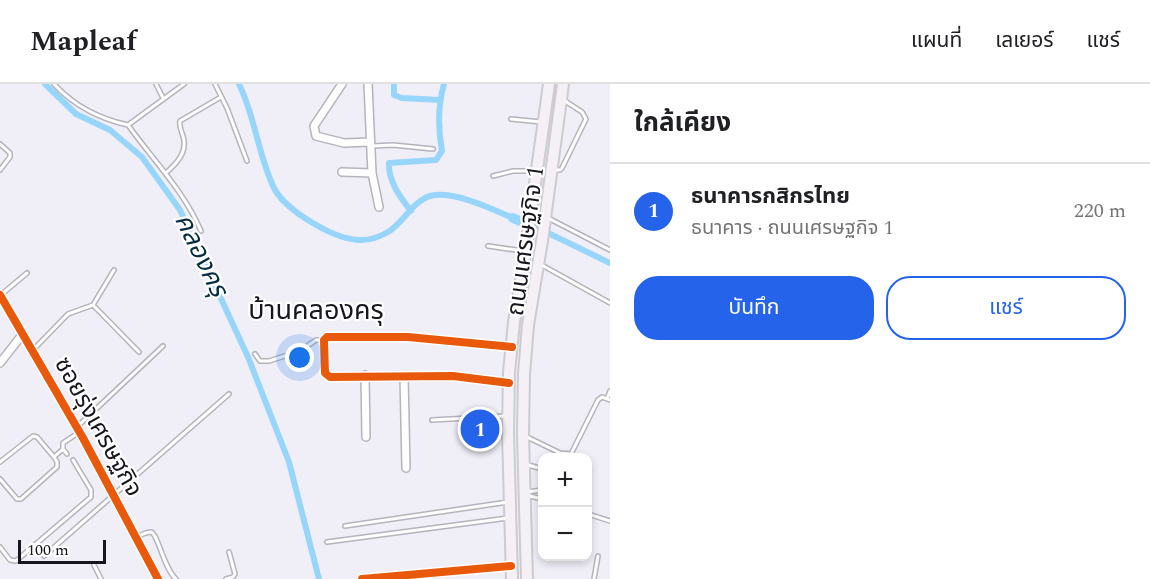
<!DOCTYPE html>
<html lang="th">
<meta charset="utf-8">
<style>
body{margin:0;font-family:Spectral,"Noto Sans Thai",serif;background:#f2f2f2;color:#202124}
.controls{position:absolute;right:18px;bottom:18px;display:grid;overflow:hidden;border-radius:12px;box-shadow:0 3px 9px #0003}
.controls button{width:54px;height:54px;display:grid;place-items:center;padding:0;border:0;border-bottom:2px solid #e0e0e0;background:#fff;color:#202124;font:30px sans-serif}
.scale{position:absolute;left:18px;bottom:15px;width:88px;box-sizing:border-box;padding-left:6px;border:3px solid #17161f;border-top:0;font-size:16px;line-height:21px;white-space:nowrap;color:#17161f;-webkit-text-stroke:4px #fff;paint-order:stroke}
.you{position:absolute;left:300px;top:274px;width:21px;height:21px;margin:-15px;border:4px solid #fff;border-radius:50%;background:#1a73e8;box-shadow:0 0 0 9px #1a73e833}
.badge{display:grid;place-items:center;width:39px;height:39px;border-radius:50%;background:#2563eb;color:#fff;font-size:20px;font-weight:700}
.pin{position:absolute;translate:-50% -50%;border:3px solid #fff;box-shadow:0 2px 6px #0006}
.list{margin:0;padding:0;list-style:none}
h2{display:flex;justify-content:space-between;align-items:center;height:78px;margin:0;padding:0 24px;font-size:26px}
h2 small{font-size:20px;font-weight:400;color:#757577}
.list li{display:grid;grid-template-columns:39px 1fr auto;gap:18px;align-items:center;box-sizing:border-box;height:96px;padding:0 24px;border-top:2px solid #e0e0e0}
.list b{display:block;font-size:22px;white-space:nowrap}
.list p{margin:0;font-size:20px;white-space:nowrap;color:#757577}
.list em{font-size:20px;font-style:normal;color:#757577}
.actions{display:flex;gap:12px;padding:18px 24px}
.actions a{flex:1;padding:14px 0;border:2px solid #2563eb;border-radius:24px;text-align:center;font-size:21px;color:#2563eb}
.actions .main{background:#2563eb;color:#fff}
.map{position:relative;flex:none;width:610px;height:495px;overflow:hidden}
header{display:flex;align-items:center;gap:36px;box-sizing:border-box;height:84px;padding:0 30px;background:#fff;border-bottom:2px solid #e0e0e0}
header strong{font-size:28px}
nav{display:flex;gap:33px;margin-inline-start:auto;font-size:21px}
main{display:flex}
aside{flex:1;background:#fff}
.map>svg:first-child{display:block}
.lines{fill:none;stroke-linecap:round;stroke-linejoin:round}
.canal{stroke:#98d5fb;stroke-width:6}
.river{stroke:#98d5fb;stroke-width:10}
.lane-casing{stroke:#b5b3bc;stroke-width:6}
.street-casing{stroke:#b5b3bc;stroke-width:10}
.primary-casing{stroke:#cbcbd0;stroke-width:14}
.lane{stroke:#fdfdfe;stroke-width:3}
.street{stroke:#fdfdfe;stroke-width:7}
.primary{stroke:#f4f0f6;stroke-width:10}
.cycleway-casing{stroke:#fff;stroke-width:11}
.cycleway{stroke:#e8590c;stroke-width:8}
.labels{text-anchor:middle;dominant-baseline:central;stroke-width:4.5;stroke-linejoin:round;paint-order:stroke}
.street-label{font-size:24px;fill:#17161f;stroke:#fff}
.water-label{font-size:26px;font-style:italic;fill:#042d41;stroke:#fff}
.quarter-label{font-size:27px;fill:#17161f;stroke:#fff}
</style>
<header>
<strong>Mapleaf</strong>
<nav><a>แผนที่</a><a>เลเยอร์</a><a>แชร์</a></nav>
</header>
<main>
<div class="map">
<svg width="610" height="495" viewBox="0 0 610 495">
<rect width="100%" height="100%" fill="#f0eff8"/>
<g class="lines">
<path class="canal" d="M45 0 76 30 110 46 142 73 180 126 248 273 289 378 319 495
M239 0C255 32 258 71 274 104 286 127 336 157 362 156 371 156 381 152 388 148 403 139 413 117 430 112 453 106 492 125 513 134
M394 0V11L402 14 440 16
M411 127C400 113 388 97 389 79L436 76 442 67C438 45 438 21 444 0
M546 148 610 179"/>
<path class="river" d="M513 134 546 148"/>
<defs>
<path id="lane" d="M54 0C73 21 100 35 128 41L184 0
M156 0 163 14
M215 0 227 24 247 77
M511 35 541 38
M128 41C153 76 184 107 201 147
M0 60 10 69V73L0 86
M373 62 393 61 433 65
M553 86H560L562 84 586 35 582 28 562 15
M166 89C177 79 188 68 183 52 181 46 179 43 180 37L221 13
M493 92 513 87H535
M548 134 610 166
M488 162 523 167
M540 180 610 219
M2 210 27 189
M93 221 139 268
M34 265 68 230 93 221 114 186
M300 267 316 256H324
M255 270 260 277H269L291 270
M607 315 610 307
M432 336 507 332
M78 342 163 262
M525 352 560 369 571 370 598 316 602 313 610 316
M67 370 63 365V359L78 349
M0 378 33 352 37 353 54 373
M525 380 542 385
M0 395 17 415H21L57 383V378L54 373 63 365
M527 408 542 406
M526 411 542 415
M588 430 610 437
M345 442 508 418
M137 453C140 451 147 448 151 448 158 450 164 485 176 495
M327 458 508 434
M0 463 10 476 16 477 91 413V406L73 376
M44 472 229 310
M94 481 101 495
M226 495 233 493 235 490 229 468
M594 495 598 472"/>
<path id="street" d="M342 0 314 42 316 52 344 59 370 58
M368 0 372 89 379 123
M342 88 372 89
M0 211 83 354 158 495
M0 279 22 251
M365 291 366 353
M404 292 406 384
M509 299 453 292 330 293 325 289 324 256 327 253H408L512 263
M362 495 511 482"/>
<path id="primary" d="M512 495 508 349 509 288 514 238 523 185 549 0
M527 495 523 351 524 290 528 241 542 157 563 0"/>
</defs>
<use href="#lane" class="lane-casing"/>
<use href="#street" class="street-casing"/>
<use href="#primary" class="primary-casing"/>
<use href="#lane" class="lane"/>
<use href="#street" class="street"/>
<use href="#primary" class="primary"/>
<defs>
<path id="cycleway" d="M0 211 83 354 158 495
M509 299 453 292 330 293 325 289 324 256 327 253H408L512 263
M362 495 511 482"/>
</defs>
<use href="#cycleway" class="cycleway-casing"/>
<use href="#cycleway" class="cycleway"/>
</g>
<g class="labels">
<g class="street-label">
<text transform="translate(526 157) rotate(-82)">ถนนเศรษฐกิจ 1</text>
<text transform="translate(98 343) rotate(61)">ซอยรุ่งเศรษฐกิจ</text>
</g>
<g class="water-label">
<text transform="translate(201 171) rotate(64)">คลองครุ</text>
</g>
<g class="quarter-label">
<text x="316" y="227">บ้านคลองครุ</text>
</g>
</g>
</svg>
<div class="controls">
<button>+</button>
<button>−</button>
</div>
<div class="scale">100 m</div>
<div class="you"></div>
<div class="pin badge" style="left:480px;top:345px">1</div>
</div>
<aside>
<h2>ใกล้เคียง<small></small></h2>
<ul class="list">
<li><span class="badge">1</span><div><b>ธนาคารกสิกรไทย</b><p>ธนาคาร · ถนนเศรษฐกิจ 1</p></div><em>220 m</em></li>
</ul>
<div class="actions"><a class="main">บันทึก</a><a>แชร์</a></div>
</aside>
</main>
